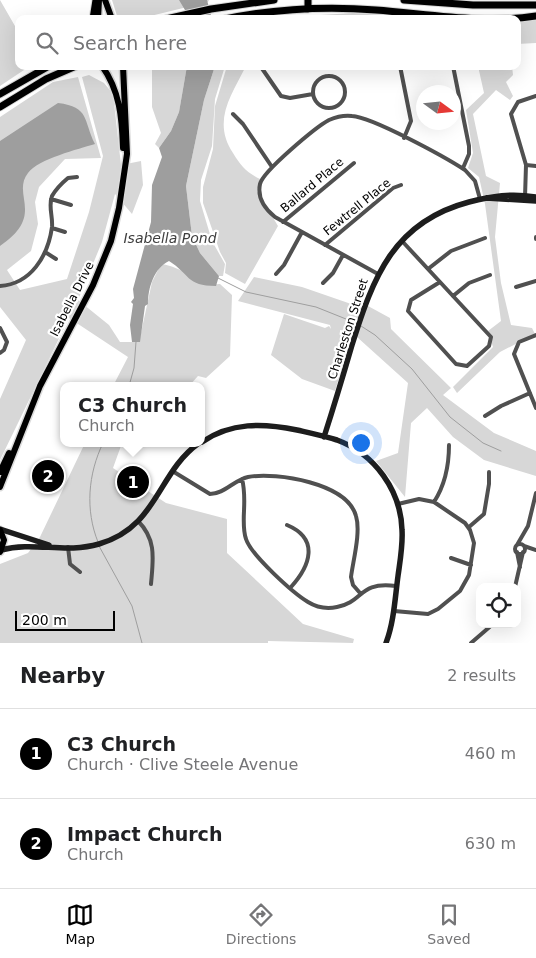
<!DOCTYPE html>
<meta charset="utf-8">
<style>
body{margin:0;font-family:"DejaVu Sans",sans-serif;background:#f6f6f6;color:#202124}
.controls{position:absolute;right:15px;bottom:15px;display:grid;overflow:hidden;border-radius:10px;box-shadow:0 5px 20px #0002}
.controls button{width:45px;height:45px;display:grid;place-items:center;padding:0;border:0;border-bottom:1px solid #e0e0e0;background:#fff;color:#202124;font:25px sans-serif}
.compass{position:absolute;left:416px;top:85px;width:45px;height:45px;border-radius:50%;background:#fff;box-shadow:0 5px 20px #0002;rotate:105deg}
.scale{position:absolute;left:15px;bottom:12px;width:100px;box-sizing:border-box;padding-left:5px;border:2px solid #000;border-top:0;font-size:14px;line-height:18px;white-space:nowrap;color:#000;-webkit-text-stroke:4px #fff;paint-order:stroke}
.you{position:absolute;left:360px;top:442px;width:18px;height:18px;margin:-12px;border:4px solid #fff;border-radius:50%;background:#1a73e8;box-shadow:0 0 0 8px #1a73e833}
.badge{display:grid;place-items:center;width:32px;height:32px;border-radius:50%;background:#000;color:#fff;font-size:16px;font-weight:700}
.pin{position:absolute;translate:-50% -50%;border:2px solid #fff;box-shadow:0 1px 5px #0006}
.popup{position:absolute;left:60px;top:382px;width:145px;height:65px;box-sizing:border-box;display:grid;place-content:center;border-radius:10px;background:#fff;filter:drop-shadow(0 1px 4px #0005);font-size:16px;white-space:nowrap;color:#757577}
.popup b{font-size:19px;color:#202124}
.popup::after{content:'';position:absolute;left:50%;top:100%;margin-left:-10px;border:10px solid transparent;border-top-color:#fff}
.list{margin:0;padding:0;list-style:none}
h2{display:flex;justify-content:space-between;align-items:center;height:65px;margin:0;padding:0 20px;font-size:21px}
h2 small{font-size:16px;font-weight:400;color:#757577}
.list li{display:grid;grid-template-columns:32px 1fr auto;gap:15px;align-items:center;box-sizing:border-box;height:90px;padding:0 20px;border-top:1px solid #e0e0e0}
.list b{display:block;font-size:19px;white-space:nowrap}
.list p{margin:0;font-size:16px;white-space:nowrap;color:#757577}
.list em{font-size:16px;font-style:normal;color:#757577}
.icon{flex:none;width:28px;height:28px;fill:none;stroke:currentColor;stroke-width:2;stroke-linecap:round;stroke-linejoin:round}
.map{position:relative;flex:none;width:536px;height:643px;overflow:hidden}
.search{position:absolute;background:#fff;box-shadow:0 5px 20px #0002;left:15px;right:15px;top:15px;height:55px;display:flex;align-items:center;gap:12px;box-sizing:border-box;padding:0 18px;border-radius:10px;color:#757577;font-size:19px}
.sheet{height:245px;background:#fff}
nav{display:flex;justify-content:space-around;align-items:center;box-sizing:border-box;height:70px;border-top:1px solid #e0e0e0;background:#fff;font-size:14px;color:#757577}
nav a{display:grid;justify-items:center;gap:2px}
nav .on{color:#000}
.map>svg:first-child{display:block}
.green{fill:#d7d7d7}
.water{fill:#9e9e9e}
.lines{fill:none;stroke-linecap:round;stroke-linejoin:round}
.stream{stroke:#9e9e9e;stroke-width:1}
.primary-casing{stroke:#dbdbdb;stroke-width:9}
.highway-casing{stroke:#dbdbdb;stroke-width:9}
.street{stroke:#505050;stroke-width:4}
.secondary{stroke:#1d1d1d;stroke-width:5.5}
.primary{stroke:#000;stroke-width:6}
.highway{stroke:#000;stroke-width:7}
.labels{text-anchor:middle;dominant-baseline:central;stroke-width:4.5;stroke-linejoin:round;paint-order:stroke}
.street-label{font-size:12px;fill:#000;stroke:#fff}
.water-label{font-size:14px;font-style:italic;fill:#3f3f3f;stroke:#fff}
</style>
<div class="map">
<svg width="536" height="643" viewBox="0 0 536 643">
<rect width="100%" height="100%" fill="#fff"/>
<path class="green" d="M0 0 19 33V66H30L0 86Z
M112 0H209L208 2 138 19H118Z
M353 13 439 19H256Z
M536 19V43L517 44V21Z
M152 66H187L179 112 171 131 159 148 155 144 161 133 152 107Z
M215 66H225L215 99 212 146 201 180 200 201 212 241 225 264 223 276H219L200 253 192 236 186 186 204 100Z
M227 66H246C231 96 212 121 233 153 241 166 246 172 260 179L257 191 278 226 245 284 225 273 226 263 220 252 203 203V187L213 149 215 106Z
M478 66H512L513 75 506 82 513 96 510 100 496 90 473 114 486 176 500 183 495 237 501 283 511 325 532 328 535 334 500 352 457 393 453 387 493 347 488 331 501 321 485 204 479 177 468 168 473 153 466 110 484 93Z
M89 75 104 83 113 94 121 165 141 161 143 185 132 214 115 194 102 242 78 300 109 325 120 342H139L152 282 161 264C181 266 203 286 220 284L232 295 230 356 206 378 198 376 189 386H113L128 357 69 318 0 460V399L26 340 0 307V117L53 82 78 77 101 158 65 159 39 187 35 202 38 224 31 251 7 270 20 290 67 279 89 212 103 156 82 77Z
M254 277 302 287 357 306H368L390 318 391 329 451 388 443 395 494 433 536 451V476L484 460 453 437 427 408 411 423 405 497 376 461 398 453 408 383 357 337 340 330V332L352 336 335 391 302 379 271 355 284 314 325 328 329 326 331 329 330 325 238 301Z
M85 443H122L113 468 166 503 227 519V553L303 624 354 639 353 643 268 641V643H0V564L28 553 40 537Z"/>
<path class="water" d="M179 0H207L212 19H187L185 10Z
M187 66H215L204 100 186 186 192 236 200 253 219 276 216 286C186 286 190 274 169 261 154 268 148 288 148 304L145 306 140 342H132L130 325 133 304 131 302 134 298 133 289 151 222 152 185 162 157 159 148 171 131 179 112Z
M58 103C90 107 83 120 95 144 79 149 38 159 28 173 11 195 46 215 0 246V141Z"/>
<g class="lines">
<path class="stream" d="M218 278 246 292 316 307 356 323
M361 326 375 335 412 369 450 417 483 443 501 451
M129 386 134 368 136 342
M98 542C85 510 88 474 103 443
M99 546 132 606 142 643"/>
<defs>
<path id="primary" d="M105 0 112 19
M98 19 99 0
M102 66C120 91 122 118 123 148
M0 472 9 453
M0 487 40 386 93 285 111 241 119 208 127 154 123 66
M0 530 4 540 0 552"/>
<path id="highway" d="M308 0V9
M404 0 473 5H536
M93 19 96 0
M166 19 211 9 274 0
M225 19C274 9 326 6 376 10 429 14 484 24 536 16
M0 94 49 66
M0 107 46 79 76 66"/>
</defs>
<use href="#primary" class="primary-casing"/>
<use href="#highway" class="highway-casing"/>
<path class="street" d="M400 66 411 121 404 138
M453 66 469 146V154L463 168
M261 67 281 96 290 98 313 94
M313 92a16 16 0 1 1 32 0a16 16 0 1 1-32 0Z
M233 114 243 124 272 167
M526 165 536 166
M525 197 526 165 511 114 518 102 536 96
M51 199 71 205
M283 222 354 163
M52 228 65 232
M536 237V239
M402 241 440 282 411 300 408 311 456 364 467 366 489 346 491 337 440 282
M325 245 393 188 401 185
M45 252 56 259
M428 269 451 251 485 238
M276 274 284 265 302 232
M378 274 275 217C265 209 257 198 260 184 263 171 316 127 329 120 336 117 344 115 352 116 372 117 445 157 465 170L475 181 480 199
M323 283 333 273 343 255
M0 286C31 284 48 256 52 227 53 216 48 206 52 196 56 189 62 183 68 178L77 177
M516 287 536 281
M453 296 469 283 490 275
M0 328 7 342 4 350 0 353
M536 335 519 342 514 354 536 408
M485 416 501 406 530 393
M174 472 210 494C224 494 234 480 248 477 277 472 347 483 356 516 361 532 353 561 351 577L353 585 360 593
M242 479C248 501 240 522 246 539 251 555 293 593 308 602 316 607 327 609 337 607 364 602 358 581 396 586
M434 502C445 485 449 466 449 445
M138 521C157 540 153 560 151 584
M287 525C320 539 310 566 291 587
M469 527 484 514 489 484V472
M515 549a5 5 0 1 1 10 0a5 5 0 1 1-10 0Z
M517 545 528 526 536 493
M524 546 536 550
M68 547 70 564 80 572
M517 552 520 567
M451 558 471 565
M515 587 523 552
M394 611 428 614 438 609 460 591 469 575 474 543 470 530 465 523 434 502 419 499 398 504
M471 643 493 624"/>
<path class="secondary" d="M486 198 536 201
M324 437C334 406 343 376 352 345 373 278 393 222 469 202 492 196 511 193 536 197
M202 442C231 422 263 423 297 430 310 433 324 436 337 440 375 454 401 491 402 530 403 545 400 561 398 576 395 598 394 622 386 643
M0 529 49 545
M1 550C34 541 65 554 99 544 158 527 157 473 199 443"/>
<use href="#primary" class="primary"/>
<use href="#highway" class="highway"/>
</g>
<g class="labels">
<g class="street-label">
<text transform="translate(312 185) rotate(-40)">Ballard Place</text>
<text transform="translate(357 207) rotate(-39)">Fewtrell Place</text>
<text transform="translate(72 299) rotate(-63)">Isabella Drive</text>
<text transform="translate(348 329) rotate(-72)">Charleston Street</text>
</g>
<g class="water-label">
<text x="170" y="238">Isabella Pond</text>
</g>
</g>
</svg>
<div class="controls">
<button><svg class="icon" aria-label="locate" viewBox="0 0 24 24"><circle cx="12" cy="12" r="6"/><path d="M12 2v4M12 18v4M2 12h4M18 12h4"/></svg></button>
</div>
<svg class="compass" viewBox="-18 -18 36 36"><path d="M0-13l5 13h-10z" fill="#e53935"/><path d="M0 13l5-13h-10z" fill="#757577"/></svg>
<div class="scale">200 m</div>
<div class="you"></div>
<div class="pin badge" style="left:133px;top:482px">1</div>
<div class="popup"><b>C3 Church</b>Church</div>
<div class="pin badge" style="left:48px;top:476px">2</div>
<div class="search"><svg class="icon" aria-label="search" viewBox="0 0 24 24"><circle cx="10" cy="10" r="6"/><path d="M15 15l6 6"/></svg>Search here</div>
</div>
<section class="sheet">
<h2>Nearby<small>2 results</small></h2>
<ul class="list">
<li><span class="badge">1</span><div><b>C3 Church</b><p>Church · Clive Steele Avenue</p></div><em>460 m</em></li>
<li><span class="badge">2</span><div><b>Impact Church</b><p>Church</p></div><em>630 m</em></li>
</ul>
</section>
<nav>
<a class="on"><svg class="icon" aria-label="map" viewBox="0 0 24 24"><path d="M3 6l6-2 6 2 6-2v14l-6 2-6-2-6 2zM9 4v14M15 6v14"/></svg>Map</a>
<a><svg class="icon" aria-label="directions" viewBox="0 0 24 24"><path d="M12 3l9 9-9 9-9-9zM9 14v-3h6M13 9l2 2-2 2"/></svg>Directions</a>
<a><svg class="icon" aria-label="saved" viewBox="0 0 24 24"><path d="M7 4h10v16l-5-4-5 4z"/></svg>Saved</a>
</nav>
